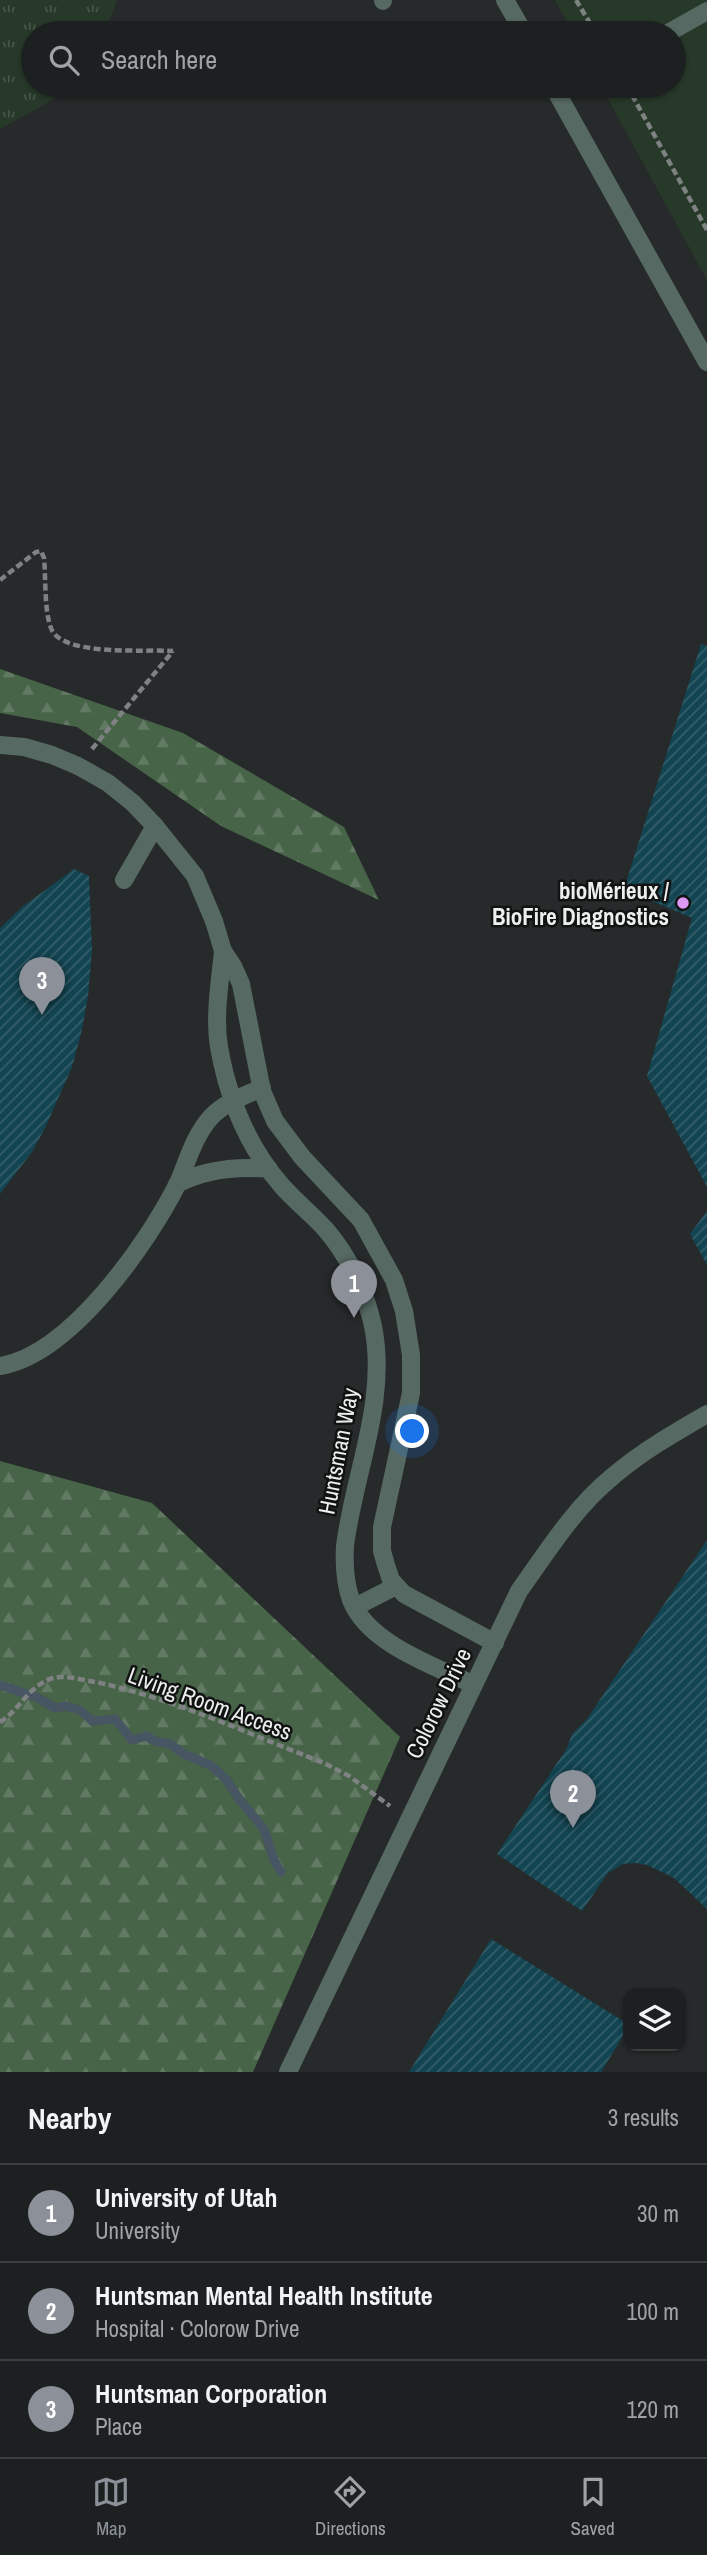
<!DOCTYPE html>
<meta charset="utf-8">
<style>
body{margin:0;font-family:"Archivo Narrow",sans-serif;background:#2a2d2d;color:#f1f3f6}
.controls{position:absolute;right:21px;bottom:21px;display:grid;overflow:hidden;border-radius:14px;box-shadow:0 2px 5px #0004}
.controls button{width:63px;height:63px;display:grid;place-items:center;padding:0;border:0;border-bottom:2px solid #3b3e3e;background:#1d2020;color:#f1f3f6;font:35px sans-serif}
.you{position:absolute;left:413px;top:1432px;width:24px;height:24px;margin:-18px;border:5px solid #fff;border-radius:50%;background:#1a73e8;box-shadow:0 0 0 10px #1a73e833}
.badge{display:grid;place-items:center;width:46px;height:46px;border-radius:50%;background:#8c9099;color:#fff;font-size:23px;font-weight:700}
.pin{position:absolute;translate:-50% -58px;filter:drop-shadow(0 2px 4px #0008)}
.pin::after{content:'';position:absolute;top:37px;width:24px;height:21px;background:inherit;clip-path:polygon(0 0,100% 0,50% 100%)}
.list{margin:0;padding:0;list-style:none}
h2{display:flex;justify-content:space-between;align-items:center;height:91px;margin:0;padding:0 28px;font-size:30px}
h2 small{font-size:23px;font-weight:400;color:#a0a3a5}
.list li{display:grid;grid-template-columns:46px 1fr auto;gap:21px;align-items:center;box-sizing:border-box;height:98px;padding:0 28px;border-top:2px solid #3b3e3e}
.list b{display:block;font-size:26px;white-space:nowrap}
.list p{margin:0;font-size:23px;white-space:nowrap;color:#a0a3a5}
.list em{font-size:23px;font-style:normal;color:#a0a3a5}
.icon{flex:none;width:38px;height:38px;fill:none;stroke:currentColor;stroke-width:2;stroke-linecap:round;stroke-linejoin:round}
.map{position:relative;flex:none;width:707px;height:2072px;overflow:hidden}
.search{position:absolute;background:#1d2020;box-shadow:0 2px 5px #0004;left:21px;right:21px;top:21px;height:77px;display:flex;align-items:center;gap:18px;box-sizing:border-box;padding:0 24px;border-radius:38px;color:#a0a3a5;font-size:26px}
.sheet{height:385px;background:#1d2020}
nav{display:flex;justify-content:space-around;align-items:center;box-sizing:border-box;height:98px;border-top:2px solid #3b3e3e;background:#1d2020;font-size:19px;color:#a0a3a5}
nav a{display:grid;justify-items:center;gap:4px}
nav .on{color:#8c9099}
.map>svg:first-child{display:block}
.grass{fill:url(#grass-tufts)}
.forest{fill:url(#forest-firs)}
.green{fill:#273928}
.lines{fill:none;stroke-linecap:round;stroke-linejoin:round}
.stream{stroke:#475662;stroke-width:9}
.building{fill:url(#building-hatch)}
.path{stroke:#7f8282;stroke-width:4.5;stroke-dasharray:7 3.5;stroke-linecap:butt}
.minor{stroke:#566962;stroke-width:18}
.poi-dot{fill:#dc99f4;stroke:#111212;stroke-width:2.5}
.labels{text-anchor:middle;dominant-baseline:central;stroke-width:5;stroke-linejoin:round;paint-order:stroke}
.poi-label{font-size:23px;font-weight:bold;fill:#edefef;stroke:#111212;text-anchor:end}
.street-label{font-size:23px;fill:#edefef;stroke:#111212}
</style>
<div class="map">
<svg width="707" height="2072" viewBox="0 0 707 2072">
<defs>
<pattern id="grass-tufts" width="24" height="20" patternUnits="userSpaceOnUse" patternTransform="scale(1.75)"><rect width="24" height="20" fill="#273928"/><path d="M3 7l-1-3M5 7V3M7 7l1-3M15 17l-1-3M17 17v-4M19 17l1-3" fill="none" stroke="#475648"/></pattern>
<pattern id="forest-firs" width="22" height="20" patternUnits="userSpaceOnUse" patternTransform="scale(1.75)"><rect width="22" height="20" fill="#476448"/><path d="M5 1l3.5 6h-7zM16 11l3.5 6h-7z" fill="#627a63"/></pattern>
<pattern id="building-hatch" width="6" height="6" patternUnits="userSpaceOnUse" patternTransform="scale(1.75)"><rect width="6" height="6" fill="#124451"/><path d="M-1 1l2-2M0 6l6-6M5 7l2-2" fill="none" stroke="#355f6a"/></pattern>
</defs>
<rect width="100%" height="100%" fill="#272a2a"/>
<path class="grass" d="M0 0H117L105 33H33V86H77L0 129Z"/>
<path class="forest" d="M0 669 183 733 344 827 379 900 221 826 77 727 0 713Z
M0 1461 152 1503 400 1737 253 2072H0Z"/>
<path class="green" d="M555 0H707V280L601 86H674V33H573Z"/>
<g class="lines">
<path class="stream" d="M0 1685 36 1697 55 1708 66 1706 80 1710 92 1721 115 1719 132 1740 147 1736 154 1741 170 1744 184 1754 210 1765 226 1779 239 1799 264 1829 274 1860 281 1872"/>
</g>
<path class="building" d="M701 644 707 646V1187L647 1076 692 918 624 889Z
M74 869 89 876 92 951 88 996 81 1034 72 1067 46 1126 32 1152 0 1194V928L22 907Z
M707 1211V1265L690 1234Z
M707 1540V1909L674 1878 647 1865 635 1863 623 1864 608 1873 582 1911 497 1854 567 1748 572 1734 587 1719Z
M491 1939 628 2024V2028L601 2072H409Z"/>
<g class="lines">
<path class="path" d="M576 0 596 33
M627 86 707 230
M0 580 36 552 41 551 44 558C46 578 44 610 51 628 61 657 146 649 173 651
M92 749 173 651
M0 1722C20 1710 29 1685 53 1678 66 1675 82 1680 96 1682 174 1699 249 1734 324 1763L349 1776 390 1806"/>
<path class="minor" d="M505 0 524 33
M383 1V0
M668 33 707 11
M553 86 707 362
M0 745 24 747 52 755 78 766 108 783 133 803 155 826 195 876 214 921 223 951 233 966 241 984 262 1091 275 1121 302 1157 361 1220 394 1280 404 1311 411 1355V1393L382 1527V1551L386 1565 391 1580 404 1594 495 1643
M124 880 155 826
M223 951C220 982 214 1016 219 1047 228 1098 248 1147 282 1186 296 1202 313 1215 327 1231 349 1257 366 1293 373 1326 388 1401 354 1473 345 1546 344 1564 345 1583 351 1600 368 1644 435 1666 474 1685
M177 1184C206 1169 236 1166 269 1169
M0 1366C70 1355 148 1243 178 1183 188 1160 194 1136 211 1117 225 1102 244 1096 262 1088
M355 1607 396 1586
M288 2072 519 1591C547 1552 574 1508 612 1477 641 1452 674 1433 707 1414"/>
</g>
<circle class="poi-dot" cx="683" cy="903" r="7"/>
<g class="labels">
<g class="poi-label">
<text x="669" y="890">bioMérieux /<tspan x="669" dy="26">BioFire Diagnostics</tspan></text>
</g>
<g class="street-label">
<text transform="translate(338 1451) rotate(-79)">Huntsman Way</text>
<text transform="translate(210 1703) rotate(20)">Living Room Access</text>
<text transform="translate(438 1703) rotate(-64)">Colorow Drive</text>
</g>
</g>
</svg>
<div class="controls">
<button><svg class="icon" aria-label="layers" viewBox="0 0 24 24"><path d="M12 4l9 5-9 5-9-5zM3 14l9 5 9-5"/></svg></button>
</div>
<div class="you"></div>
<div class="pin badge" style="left:354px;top:1318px">1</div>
<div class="pin badge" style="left:573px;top:1828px">2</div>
<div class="pin badge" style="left:42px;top:1015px">3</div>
<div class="search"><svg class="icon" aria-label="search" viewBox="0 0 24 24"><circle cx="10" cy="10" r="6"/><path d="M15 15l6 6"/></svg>Search here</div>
</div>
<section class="sheet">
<h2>Nearby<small>3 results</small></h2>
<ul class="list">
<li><span class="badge">1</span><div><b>University of Utah</b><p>University</p></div><em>30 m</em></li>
<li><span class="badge">2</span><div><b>Huntsman Mental Health Institute</b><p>Hospital · Colorow Drive</p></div><em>100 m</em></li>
<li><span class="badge">3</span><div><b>Huntsman Corporation</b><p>Place</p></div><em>120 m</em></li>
</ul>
</section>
<nav>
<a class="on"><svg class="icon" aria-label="map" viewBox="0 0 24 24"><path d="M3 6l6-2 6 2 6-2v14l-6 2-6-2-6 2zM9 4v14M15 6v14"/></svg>Map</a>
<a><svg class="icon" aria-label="directions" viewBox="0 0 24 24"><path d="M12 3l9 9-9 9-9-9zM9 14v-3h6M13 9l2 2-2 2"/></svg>Directions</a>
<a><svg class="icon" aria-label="saved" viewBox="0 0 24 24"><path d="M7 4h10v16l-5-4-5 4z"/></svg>Saved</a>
</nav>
